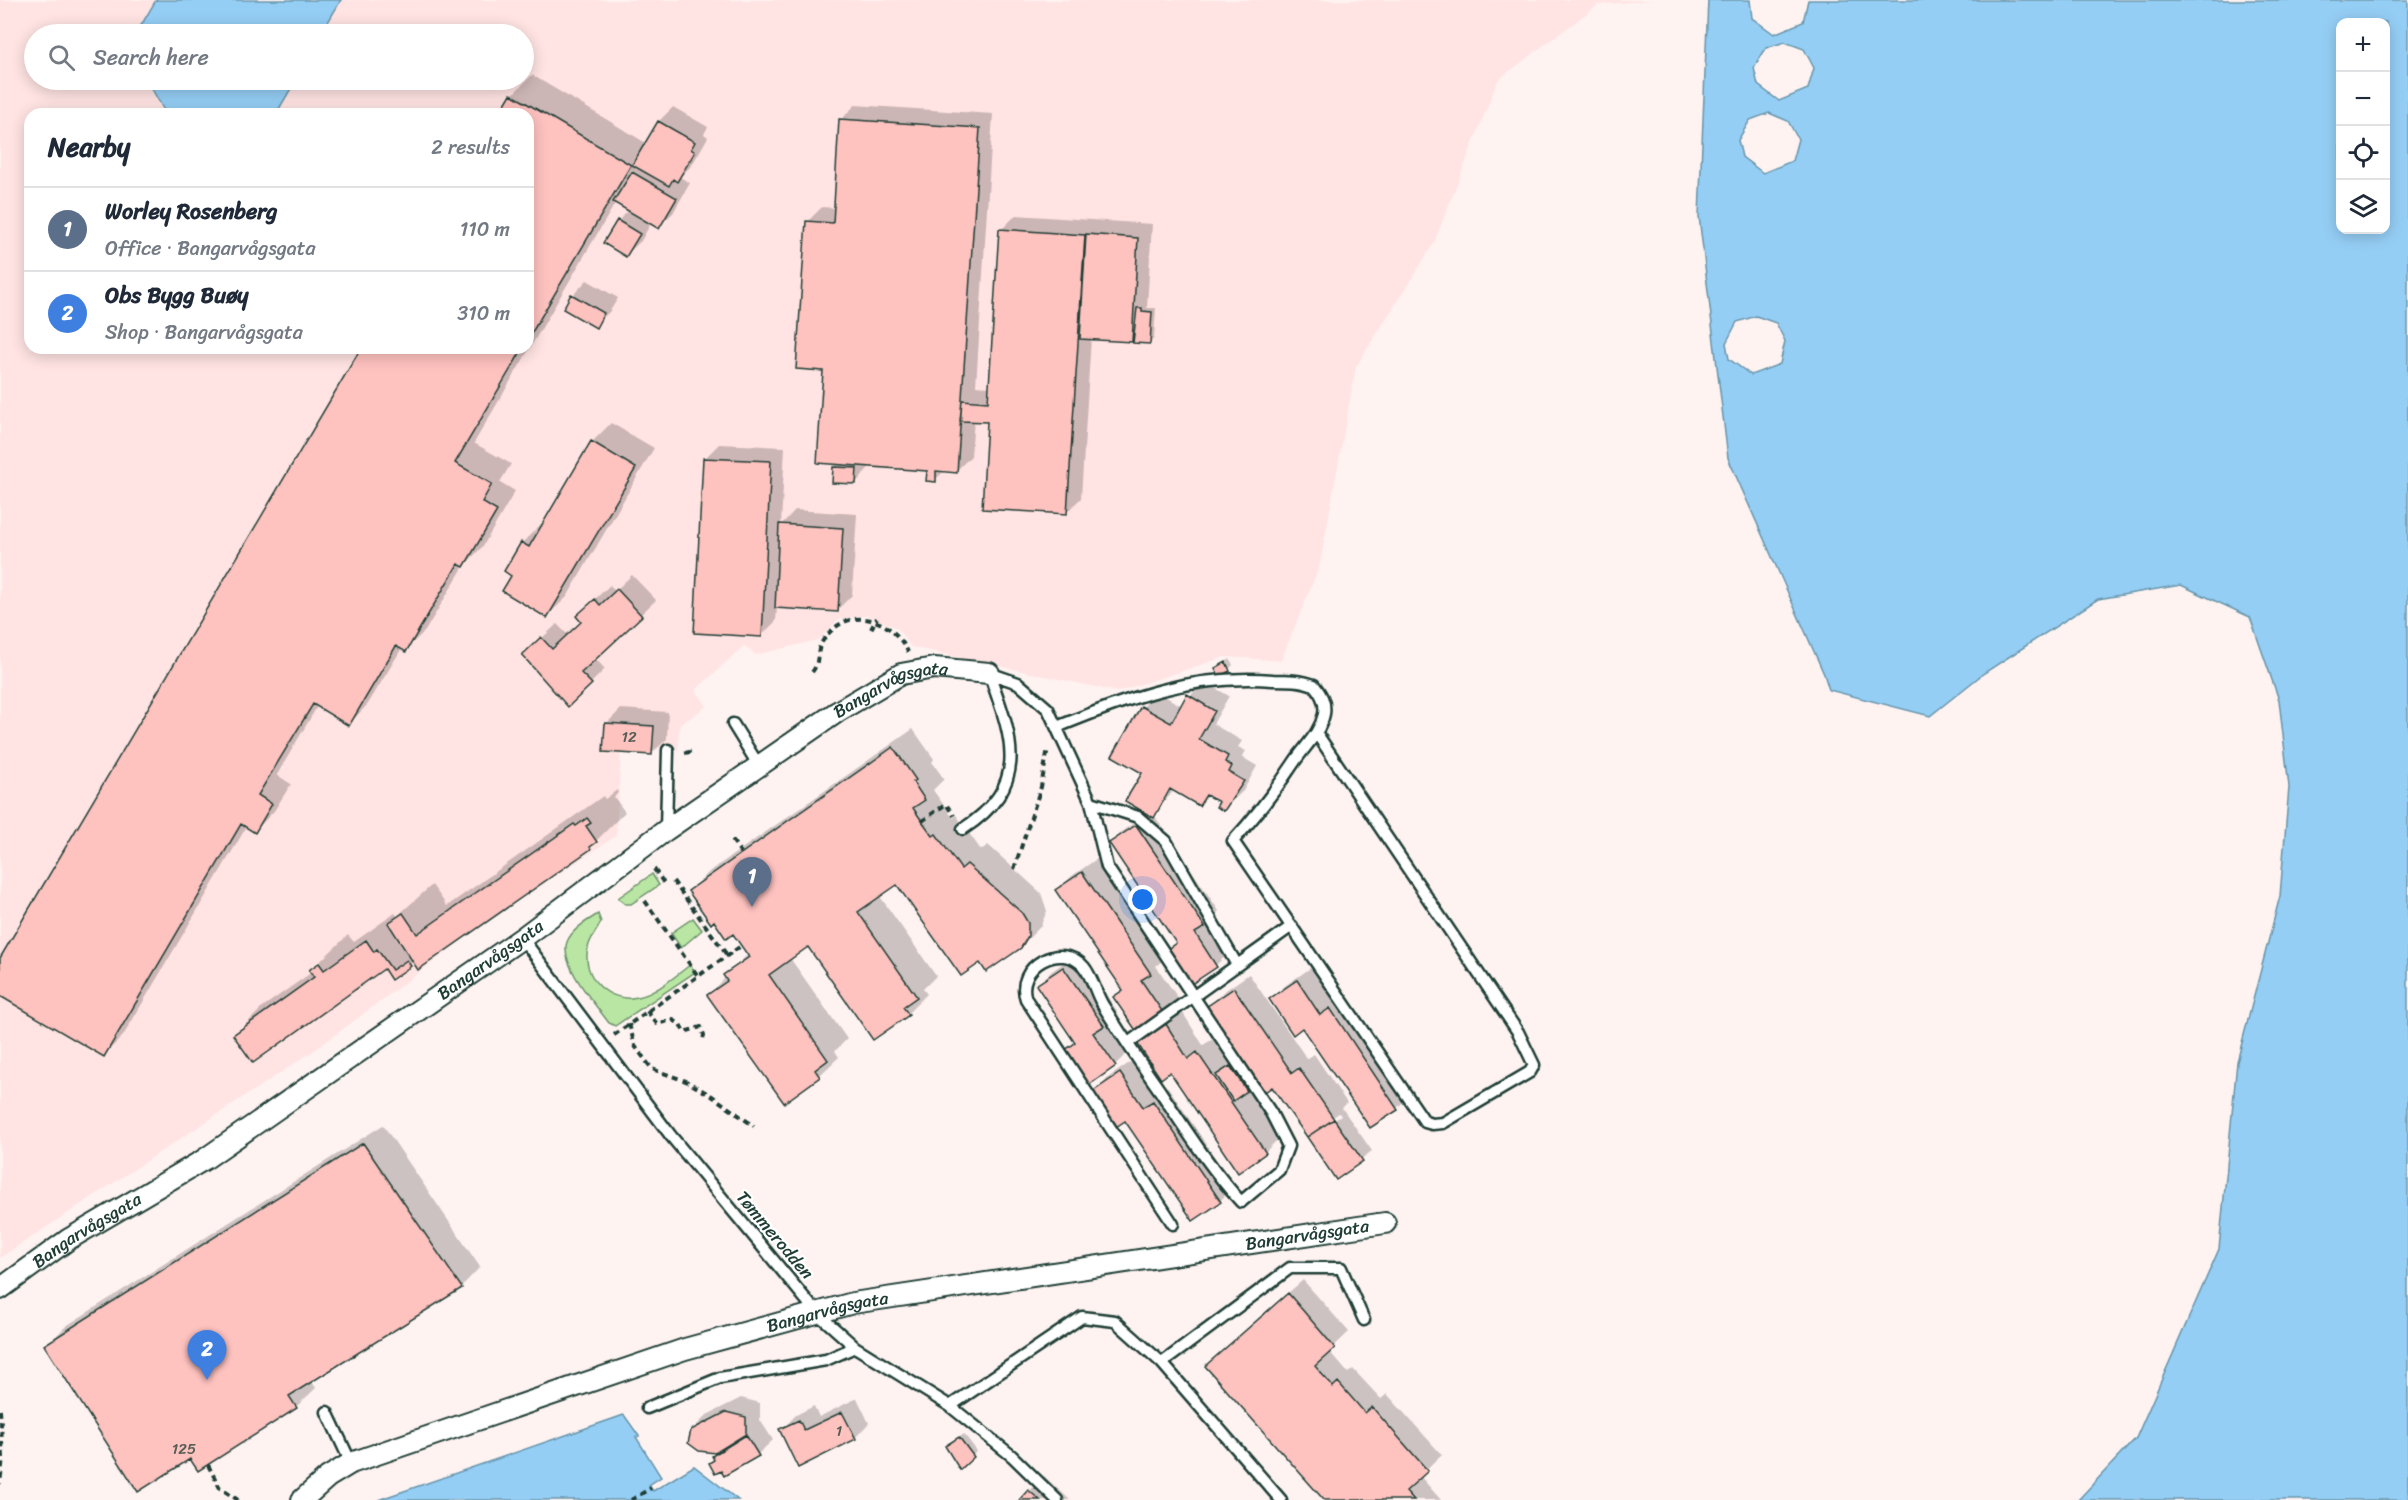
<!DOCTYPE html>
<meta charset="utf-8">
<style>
body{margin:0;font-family:Sriracha,sans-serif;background:#f6f6f7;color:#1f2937}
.controls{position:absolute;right:18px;top:18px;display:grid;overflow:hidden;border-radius:12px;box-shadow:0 3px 15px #0003}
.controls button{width:54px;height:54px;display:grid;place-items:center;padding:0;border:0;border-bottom:2px solid #e0e1e3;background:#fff;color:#1f2937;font:30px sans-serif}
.you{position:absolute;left:1143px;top:900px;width:21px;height:21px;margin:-15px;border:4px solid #fff;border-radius:50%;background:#1a73e8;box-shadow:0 0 0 9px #1a73e833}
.badge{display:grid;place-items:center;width:39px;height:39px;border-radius:50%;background:#0b8043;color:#fff;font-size:20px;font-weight:700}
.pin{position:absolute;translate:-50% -50px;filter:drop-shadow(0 2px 3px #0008)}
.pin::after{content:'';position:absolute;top:32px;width:21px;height:18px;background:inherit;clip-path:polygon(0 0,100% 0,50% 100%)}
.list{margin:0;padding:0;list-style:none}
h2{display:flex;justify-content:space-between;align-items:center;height:78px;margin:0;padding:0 24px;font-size:26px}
h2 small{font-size:20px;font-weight:400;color:#747a83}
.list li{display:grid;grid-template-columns:39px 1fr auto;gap:18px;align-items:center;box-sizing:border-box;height:84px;padding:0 24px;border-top:2px solid #e0e1e3}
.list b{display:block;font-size:22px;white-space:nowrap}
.list p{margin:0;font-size:20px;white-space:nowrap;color:#747a83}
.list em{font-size:20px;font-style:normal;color:#747a83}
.icon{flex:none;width:33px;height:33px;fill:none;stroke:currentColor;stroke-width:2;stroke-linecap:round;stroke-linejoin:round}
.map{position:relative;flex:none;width:2408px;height:1500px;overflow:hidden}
.search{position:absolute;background:#fff;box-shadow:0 3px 15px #0003;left:24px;top:24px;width:510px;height:66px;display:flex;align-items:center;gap:15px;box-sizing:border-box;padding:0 21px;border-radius:33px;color:#747a83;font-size:22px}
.panel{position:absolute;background:#fff;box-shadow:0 3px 15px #0003;left:24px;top:108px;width:510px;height:246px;border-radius:18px}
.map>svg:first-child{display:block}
.built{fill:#ffe4e3;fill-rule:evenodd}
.green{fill:#bae6a4;stroke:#6c926c;stroke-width:1.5}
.water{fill:#95cef5;stroke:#6694a8;stroke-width:1.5;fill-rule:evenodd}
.shadow{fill:#0003;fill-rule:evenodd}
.building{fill:#fec2bf;stroke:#1f3d34;stroke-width:1.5}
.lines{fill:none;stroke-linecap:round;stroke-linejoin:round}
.service-casing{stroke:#1f3d34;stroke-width:15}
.minor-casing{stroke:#1f3d34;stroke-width:24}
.path{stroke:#1f3d34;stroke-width:4;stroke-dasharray:6 4.5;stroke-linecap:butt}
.service{stroke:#fff;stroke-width:10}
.minor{stroke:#fff;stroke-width:20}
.labels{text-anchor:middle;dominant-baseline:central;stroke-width:4.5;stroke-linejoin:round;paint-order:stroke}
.number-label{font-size:15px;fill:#575e57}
.street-label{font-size:18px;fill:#1f3d34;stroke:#fff}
</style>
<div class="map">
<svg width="2408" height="1500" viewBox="0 0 2408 1500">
<rect width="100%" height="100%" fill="#fff3f2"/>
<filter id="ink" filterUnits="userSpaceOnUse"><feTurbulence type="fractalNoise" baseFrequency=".0167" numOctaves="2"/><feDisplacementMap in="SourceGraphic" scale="12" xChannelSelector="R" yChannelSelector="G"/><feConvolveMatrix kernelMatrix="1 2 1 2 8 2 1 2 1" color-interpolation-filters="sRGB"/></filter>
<g filter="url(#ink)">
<path class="built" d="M0 0H1653L1598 5 1498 80 1434 243 1356 367 1320 565 1281 661 1225 657 1118 692 911 647 897 628 867 615 838 620 818 640 756 655 744 646 696 690 707 706 680 725 678 750 653 748 652 755 621 753 616 836 492 918 315 1050 0 1258ZM34 34H524V80H34ZM30 114H528V348H30Z"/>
<path class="green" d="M652 874 659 885 631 904H625L618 898Z
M598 914 601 922C597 931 590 938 588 948 581 977 609 1004 638 997 657 993 675 976 690 965L695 972 615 1026 609 1023C596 1005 559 964 567 942 572 929 587 921 598 914Z
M693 918 702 930 681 948 671 933Z"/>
<path class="water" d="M156 0H341L321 34H136Z
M1708 0H1750L1752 18 1774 34 1803 22 1808 0H2408V1500H2078L2136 1438 2219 1249 2237 1062 2280 896 2289 787 2279 700 2250 617 2181 585 2098 599 1984 673 1930 716 1829 690 1824 674 1728 458 1699 216ZM2386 22V230H2340V22ZM1785 42 1804 49 1814 68 1808 89 1779 101 1758 85 1754 68 1766 48ZM1769 113 1788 121 1798 139 1792 161 1763 173 1742 157 1738 140 1750 120ZM1756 316 1776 323 1785 341 1780 364 1751 375 1729 359 1726 343 1737 322Z
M147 80H296L276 114H166Z
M624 1415 639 1436 636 1437 661 1477 649 1485 653 1491 694 1466 738 1500H378Z"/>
<path class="shadow" d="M532 75 646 143 659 121 673 107 708 127 704 134 708 137 692 165 680 177 690 183 673 213 658 227 651 223 641 241 626 255 605 243 618 221 629 210 616 202 474 443 511 464 500 482 515 491 483 546 464 566 425 631 405 650 402 648 368 704 349 724 318 705 277 775 291 784 274 811 255 831 247 826 123 1036 104 1055 0 994V961L363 348H528V114H501L512 95Z
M855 105 993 114 976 386 991 387 1001 230 1016 215 1152 224 1147 308H1156L1154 338 1150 343 1135 336 1131 340 1091 338 1081 498 1066 513 989 421 974 420 971 456 956 471 945 470 935 480 928 469 871 465 856 483 834 467 838 463 807 222 822 207 835 208 841 120Z
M587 280 618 298 610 311 595 326 565 308 573 295Z
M611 423 654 448 567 597 547 616 513 575 522 543 542 523 543 524 592 442Z
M719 444 785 447 781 525 795 510 857 514 852 595 837 610 777 607 776 621 761 636 705 458Z
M632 575 656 600 595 658 605 669 591 683 539 641 557 624 568 635 582 622 592 602 610 585 615 591Z
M1230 659 1233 665 1229 669 1217 668Z
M1203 681 1229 696 1213 724 1242 741 1238 747 1246 751 1242 757 1257 766 1243 791 1224 809 1221 801 1209 795 1199 805 1174 790 1154 815 1219 911 1210 920 1231 951 1216 965 1190 983 1168 951 1177 942 1111 843 1125 829 1149 813 1144 772 1114 755 1143 707 1157 692 1182 706Z
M621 709 668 712 667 739 652 753 606 724Z
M913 729 934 759 932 762 944 779 933 790 953 818 956 815 981 850 988 845 1041 893 1047 911 1040 927 1020 947 980 961 897 882 879 895 936 976 923 989 927 994 908 1013 809 945 790 958 847 1039 835 1051 839 1057 819 1076 709 995 748 954 734 932 690 891 710 871Z
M617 790 618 793 614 797 625 812 590 847 418 968 414 961 391 978 384 967 235 1035 264 1006 312 972 311 970 348 935 354 942 395 913 397 916 432 885 447 906 603 796 605 799Z
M1098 858 1165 958 1156 966 1178 998 1163 1013 1115 997 1124 989 1057 890 1072 876Z
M1078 953 1117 1011 1108 1020 1129 1051 1115 1065 1067 1050 1076 1041 1038 985 1052 971Z
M1312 967 1335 1001 1345 995 1411 1094 1397 1108 1271 999 1286 985Z
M1249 974 1307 1059 1314 1054 1347 1103 1342 1108 1372 1151 1336 1177 1273 1085 1265 1090 1258 1079 1247 1089 1279 1138 1265 1152 1238 1171 1170 1070 1161 1077 1139 1043 1153 1029 1181 1010 1203 1045 1213 1039 1229 1064 1241 1055 1208 1007 1223 992ZM1339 1113 1341 1116 1317 1132V1128Z
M1135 1059 1158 1093 1168 1087 1234 1186 1220 1201 1094 1092 1109 1077Z
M383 1125 480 1267 461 1287 311 1380 316 1388 296 1407 190 1457 46 1346 66 1326Z
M1303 1280 1349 1332 1329 1351 1348 1373 1353 1369 1381 1399 1387 1394 1442 1455 1420 1476 1441 1500H1326L1222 1351Z
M741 1398 760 1403V1420L773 1440 758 1454 715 1459 714 1456 718 1452 699 1450 692 1430 707 1415Z
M857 1398 869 1423 855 1438 781 1430 796 1415 814 1406 819 1417Z
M964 1434 977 1451 960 1468 946 1447Z
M1044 1476 1070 1500H1021Z"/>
<path class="building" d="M511 94 631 165 528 339V114H499Z
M839 119 980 128 957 473 936 471V482L926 481 927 471 817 463 823 371 796 369 806 221 833 223Z
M658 121 695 142 691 149 695 152 677 182 673 179 669 186 632 165Z
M632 172 677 198 659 229 613 202Z
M617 220 640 234 626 257 603 243Z
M999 229 1085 235 1067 514 982 509 987 422 960 421 962 400 988 402Z
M1086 234 1138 238 1132 342 1080 339Z
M571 294 604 313 596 328 563 309Z
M1137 308H1142V311L1152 312 1150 344 1133 343Z
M361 348H523L455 463 492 484 482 502 497 511 464 567 458 564 406 652 396 646 349 726 313 704 258 795 272 804 255 833 241 824 104 1057 0 996V958Z
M591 441 636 468 547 618 502 591 511 576 504 571 521 542 529 547Z
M703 458 771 461 762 637 694 633Z
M833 467 857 468 856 484 832 483Z
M779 524 843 528 838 612 775 608Z
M617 589 642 616 581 673 592 684 568 707 522 655 541 637 552 649 581 622 576 616 595 599 600 605Z
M1226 662 1230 671 1219 676 1215 668Z
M1187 694 1215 711 1199 739 1228 756 1225 762 1232 766 1229 772 1244 781 1224 811 1216 807 1219 802 1206 795 1199 806 1170 789 1154 818 1125 801 1142 773 1112 756 1141 706 1171 723Z
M605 723 654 726 652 755 603 752Z
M893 747 916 780 913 782 925 800 913 808 922 821 933 836 936 834 961 869 967 864 1022 913 1028 923V936L1021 948 986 972 980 963 961 976 897 885 858 912 917 997 903 1007 909 1015 873 1040 808 947 769 975 828 1060 815 1070 820 1077 784 1103 707 995 727 981 723 975 749 957 733 934 726 939 714 921 711 924 688 891Z
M587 818 591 823 586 826 597 842 590 847 591 849 418 970 388 923 403 913 417 934 574 824 576 826Z
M1136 825 1205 927 1195 933 1217 967 1190 985 1166 950 1176 943 1109 843Z
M1082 872 1151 974 1141 980 1164 1014 1137 1032 1113 997 1123 990 1055 890Z
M366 940 374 952 377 949 392 970 407 960 411 966 391 980 384 969 253 1063 233 1035 314 977 309 970 319 963 324 970Z
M1063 967 1104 1026 1093 1033 1116 1066 1089 1085 1065 1050 1075 1043 1036 985Z
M1297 980 1320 1015 1330 1008 1398 1110 1370 1128 1302 1028 1293 1035 1269 999Z
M1234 988 1292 1073 1299 1068 1334 1119 1307 1137 1272 1087 1265 1092 1206 1007Z
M1166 1024 1188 1059 1197 1052 1266 1153 1238 1173 1170 1072 1161 1079 1137 1043Z
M1230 1066 1247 1091 1233 1101 1216 1075Z
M1120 1073 1143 1107 1153 1101 1221 1202 1193 1221 1125 1121 1116 1127 1092 1092Z
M1334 1119 1363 1161 1336 1180 1307 1137Z
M363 1143 462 1288 289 1396 297 1408 198 1471 190 1459 138 1492 44 1345Z
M1288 1293 1335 1348 1315 1366 1333 1387 1338 1382 1365 1413 1372 1407 1428 1471 1406 1491 1414 1500H1324L1205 1366Z
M726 1412 746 1417V1434L715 1453 699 1451 688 1443 691 1430Z
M842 1412 856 1439 798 1468 779 1429 799 1420 804 1430Z
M746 1435 759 1456 724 1476 721 1471 715 1474 709 1463 714 1460 712 1456Z
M959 1437 974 1457 960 1470 945 1446Z
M1028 1490 1040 1500H1019Z"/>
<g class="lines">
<defs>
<path id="service" d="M989 673 1018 683 1048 709 1091 802 1107 867 1271 1113 1288 1146 1279 1170 1241 1202C1210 1168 1186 1130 1160 1091 1141 1064 1122 1036 1104 1007 1096 995 1093 978 1084 967 1062 940 1014 967 1026 999L1173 1224
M733 724 759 766
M1057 727C1132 697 1190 674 1273 680 1287 680 1301 680 1314 685 1321 694 1326 702 1324 714 1320 733 1306 745 1295 761 1276 790 1257 815 1233 841L1425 1122 1432 1124 1443 1123 1530 1072 1534 1065 1518 1032 1317 734
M1091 802 1138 817 1166 841 1237 965
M963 829C1032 784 1012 738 989 673
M666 830 668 750
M522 938 671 1136 817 1313 855 1347 950 1406 1012 1456 1057 1500
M1128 1043 1292 926
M1162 1363 1290 1268H1341L1364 1320
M950 1406 1082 1317 1115 1321 1162 1363 1281 1500
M647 1408 720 1378 826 1360 855 1347
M327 1412 351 1463"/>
<g id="minor">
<path id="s1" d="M0 1289 69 1239 205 1159 522 938 666 830 837 712 901 674 934 668 989 673"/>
<path id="s2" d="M302 1500 328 1477 351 1463 685 1349 853 1303 1385 1223"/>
</g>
</defs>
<use href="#service" class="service-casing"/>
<use href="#minor" class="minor-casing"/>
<path class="path" d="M871 629 877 618
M812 672C820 663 816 651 822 642 846 604 891 616 908 652
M685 753 695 751
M922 821 946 804 954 816
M732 840 741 853
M654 869 666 886
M1014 869 1041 787 1048 748
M673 881 727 955
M645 901 698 976
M647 1011 657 1024 673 1020 680 1024 684 1032 701 1027 704 1035 703 1041
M629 1024 635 1046 652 1069 686 1081 712 1096 754 1126
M614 1035 741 946
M0 1410 3 1457 0 1484
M208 1465 220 1488 238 1500
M631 1500 651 1488"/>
<use href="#service" class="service"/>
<use href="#minor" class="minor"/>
</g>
</g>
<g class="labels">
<g class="number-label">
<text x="629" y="737">12</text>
<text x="839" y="1431">1</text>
<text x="184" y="1449">125</text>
</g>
<g class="street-label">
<text stroke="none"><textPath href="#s1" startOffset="1077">Bangarvågsgata</textPath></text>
<text stroke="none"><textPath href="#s1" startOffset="591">Bangarvågsgata</textPath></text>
<text stroke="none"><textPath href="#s1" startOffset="105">Bangarvågsgata</textPath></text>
<text transform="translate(775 1235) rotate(50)">Tømmerodden</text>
<text stroke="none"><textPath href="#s2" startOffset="1048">Bangarvågsgata</textPath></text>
<text stroke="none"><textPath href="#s2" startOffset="562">Bangarvågsgata</textPath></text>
</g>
</g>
</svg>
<div class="controls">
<button>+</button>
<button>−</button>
<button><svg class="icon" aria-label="locate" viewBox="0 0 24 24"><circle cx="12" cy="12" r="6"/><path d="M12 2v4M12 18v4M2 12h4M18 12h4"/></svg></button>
<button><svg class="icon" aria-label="layers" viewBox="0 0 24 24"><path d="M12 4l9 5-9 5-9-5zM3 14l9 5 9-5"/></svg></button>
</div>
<div class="you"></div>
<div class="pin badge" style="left:752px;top:907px;background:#5c6f8a">1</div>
<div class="pin badge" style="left:207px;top:1380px;background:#3f7fe0">2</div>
<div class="search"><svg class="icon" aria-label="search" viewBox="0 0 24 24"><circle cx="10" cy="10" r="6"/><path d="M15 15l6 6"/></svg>Search here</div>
<section class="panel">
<h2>Nearby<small>2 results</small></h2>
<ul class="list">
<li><span class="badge" style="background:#5c6f8a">1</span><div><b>Worley Rosenberg</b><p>Office · Bangarvågsgata</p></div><em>110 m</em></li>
<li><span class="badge" style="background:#3f7fe0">2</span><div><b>Obs Bygg Buøy</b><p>Shop · Bangarvågsgata</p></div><em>310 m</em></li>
</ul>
</section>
</div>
